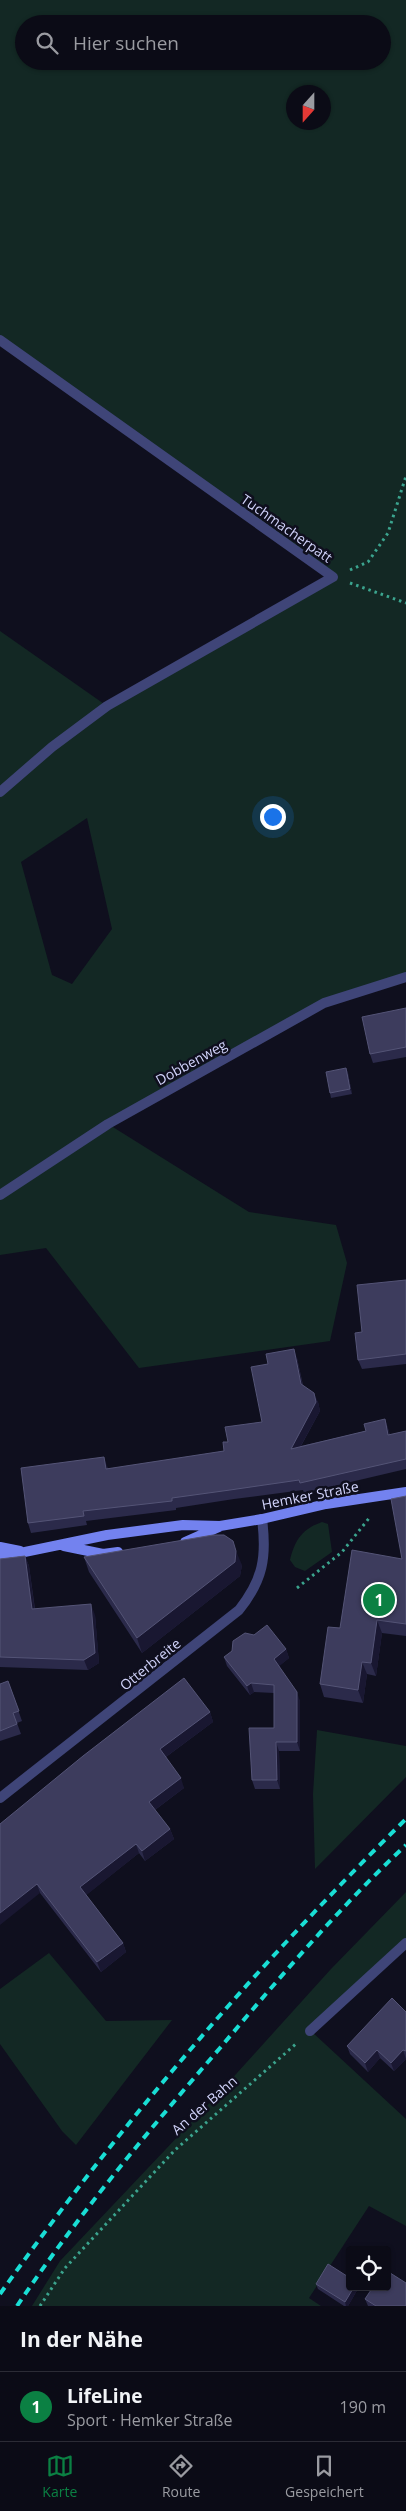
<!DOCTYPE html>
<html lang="de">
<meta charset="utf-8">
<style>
body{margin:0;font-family:"Open Sans",sans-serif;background:#191923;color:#f1f3f6}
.controls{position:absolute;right:15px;bottom:15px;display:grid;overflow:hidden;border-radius:5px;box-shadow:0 1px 4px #0004}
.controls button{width:45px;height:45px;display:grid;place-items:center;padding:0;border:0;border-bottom:1px solid #2b2b35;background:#0b0b16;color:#f1f3f6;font:25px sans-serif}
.compass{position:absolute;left:286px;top:85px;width:45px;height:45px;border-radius:50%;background:#0b0b16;box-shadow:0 1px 4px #0004;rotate:201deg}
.you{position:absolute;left:272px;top:816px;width:18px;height:18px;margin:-12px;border:4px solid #fff;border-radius:50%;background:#1a73e8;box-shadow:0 0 0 8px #1a73e833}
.badge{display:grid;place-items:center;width:32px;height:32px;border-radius:50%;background:#0b8043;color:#fff;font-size:16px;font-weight:700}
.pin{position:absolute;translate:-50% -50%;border:2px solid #fff;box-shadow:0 1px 5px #0006}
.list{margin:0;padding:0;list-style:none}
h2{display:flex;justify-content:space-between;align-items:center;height:65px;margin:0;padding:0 20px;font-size:21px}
h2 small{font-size:16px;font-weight:400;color:#9a9ba1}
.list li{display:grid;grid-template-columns:32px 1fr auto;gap:15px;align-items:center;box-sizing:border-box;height:70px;padding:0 20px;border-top:1px solid #2b2b35}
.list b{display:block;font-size:19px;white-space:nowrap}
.list p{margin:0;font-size:16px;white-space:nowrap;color:#9a9ba1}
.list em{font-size:16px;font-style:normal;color:#9a9ba1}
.icon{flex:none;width:28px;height:28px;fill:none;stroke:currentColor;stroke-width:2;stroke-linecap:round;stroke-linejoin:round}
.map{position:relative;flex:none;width:406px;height:2306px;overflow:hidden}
.search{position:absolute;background:#0b0b16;box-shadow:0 1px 4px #0004;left:15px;right:15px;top:15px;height:55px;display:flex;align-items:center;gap:12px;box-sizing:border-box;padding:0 18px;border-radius:28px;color:#9a9ba1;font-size:19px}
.sheet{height:135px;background:#0b0b16}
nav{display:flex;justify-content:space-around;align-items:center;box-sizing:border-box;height:70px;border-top:1px solid #2b2b35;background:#0b0b16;font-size:14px;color:#9a9ba1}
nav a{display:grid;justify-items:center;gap:2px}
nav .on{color:#0b8043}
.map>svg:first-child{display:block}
.green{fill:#132824;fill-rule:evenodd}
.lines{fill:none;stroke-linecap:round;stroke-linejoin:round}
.path{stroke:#3ba48e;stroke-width:3;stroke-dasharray:2.5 4;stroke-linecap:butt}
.street{stroke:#3f4578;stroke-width:10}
.secondary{stroke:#7382ef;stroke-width:10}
.rail{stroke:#19ded5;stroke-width:4;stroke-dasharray:8 6;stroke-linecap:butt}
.wall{fill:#2b2a4a}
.shaded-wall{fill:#191731}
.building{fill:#3d3c5d;stroke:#545476}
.labels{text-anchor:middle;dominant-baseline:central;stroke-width:5;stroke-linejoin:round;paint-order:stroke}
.street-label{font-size:14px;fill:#d1d3fa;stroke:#0f0f1e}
</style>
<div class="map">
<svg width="406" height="2306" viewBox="0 0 406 2306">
<rect width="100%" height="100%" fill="#0f0f1e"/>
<path class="green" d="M0 0H406V977L324 1003 108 1124 249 1212 336 1225 347 1263 330 1341 139 1368 46 1248 0 1255V631L107 706 333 577 0 340ZM24 24H382V61H24ZM294 92H324V122H294ZM87 818 112 929 72 984 52 975 21 862Z
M322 1522 328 1524 332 1552 305 1571 295 1567 290 1560C295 1540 302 1529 322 1522Z
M317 1730 406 1746V1777L315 1869 313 1794Z
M406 1892V1943L311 2031 406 2119V2226L369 2206 309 2298 321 2306H32L60 2261 218 2094 331 1969Z
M49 1953 106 2021 172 2020 76 2145 62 2131 0 2044V1989Z"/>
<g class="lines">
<path class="path" d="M350 570 368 562 388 533 406 476
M350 583 406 603
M297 1588 342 1552 370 1517
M40 2306 65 2268 175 2150 297 2043"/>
<path class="street" d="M0 340 333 577 107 706 52 747 0 792
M0 1195 108 1124 324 1003 406 977
M0 1798 239 1610C263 1580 267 1557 262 1519
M310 2031 406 1943"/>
<path class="secondary" d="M185 1542 219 1527
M64 1546 103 1554 118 1552
M0 1547 20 1551
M0 1557 107 1535 183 1525 220 1526 262 1519 326 1504 406 1492"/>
<path class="rail" d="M0 2294C120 2124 257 1965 406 1819
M17 2306C78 2215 148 2131 220 2048 279 1978 339 1908 406 1845"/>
</g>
<path class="wall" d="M406 1008V1057L373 1063 370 1054Z
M346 1068 348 1073 352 1094 331 1098 330 1093Z
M406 1280V1364L362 1369 358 1360 362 1332Z
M297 1358 303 1385 318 1402 320 1411 301 1446 366 1431 385 1419 390 1435 406 1431V1469L304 1493 303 1490 234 1499 176 1508V1510L86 1521 87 1525 31 1533 28 1523 107 1466 108 1469 224 1451 228 1442 262 1422Z
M406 1496V1636L382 1633 376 1676 367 1674 363 1703 324 1697 320 1684 340 1628 402 1559Z
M25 1556 29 1566 35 1609 95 1615 99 1663 88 1670 0 1667V1559Z
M84 1557 242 1565 240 1576 142 1653 89 1572Z
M286 1649 289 1658 279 1666 300 1701V1751H279L280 1789H255L252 1780 274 1728V1693L254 1692 250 1695 227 1666 224 1657Z
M8 1681 22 1721 17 1723 21 1734 0 1741V1684Z
M210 1712 213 1722 166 1757 184 1788 155 1810 170 1829 174 1839 145 1861 139 1853 86 1895 123 1943 126 1952 101 1972 40 1893 0 1824Z
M406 2012V2059L394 2071 380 2058 368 2072 350 2054 347 2046Z
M316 2284 350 2287H359L348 2306H344L318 2289Z
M365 2299 406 2306H368Z"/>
<path class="shaded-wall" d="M346 1068 348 1073 352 1094 350 1089Z
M294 1349 297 1358 304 1393 301 1384Z
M314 1393 318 1402 320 1411 294 1458 291 1449Z
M385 1419 388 1428 392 1444 388 1435Z
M104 1457 107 1466 109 1479 106 1469Z
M236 1551 242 1565 240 1576 142 1653 137 1638Z
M25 1556 29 1566 36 1620 32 1609Z
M91 1604 95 1615 99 1663 88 1670 84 1660Z
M377 1620 382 1633 376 1676 371 1663Z
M286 1649 289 1658 277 1668 274 1659Z
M362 1662 367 1674 363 1703 358 1690Z
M251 1683 254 1692 250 1695 247 1686Z
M297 1692 300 1701V1751L297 1742Z
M210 1712 213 1722 163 1759 160 1749Z
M276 1742 279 1751 280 1789 277 1780Z
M181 1778 184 1788 152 1812 149 1802Z
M170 1829 174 1839 145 1861 142 1851Z
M136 1844 139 1853 84 1897 80 1887Z
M37 1884 40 1893 0 1925V1913Z
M123 1943 126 1952 101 1972 97 1962Z
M377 2050 380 2058 368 2072 365 2063Z
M403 2050 406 2059 394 2071 391 2063Z
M354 2287H359L348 2306H346L345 2302Z"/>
<path class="building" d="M406 1008V1047L370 1054 362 1017Z
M346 1068 350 1089 330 1093 326 1072Z
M406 1280V1354L358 1360 355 1333 362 1332 357 1285Z
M294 1349 301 1384 314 1393 316 1402 291 1449 366 1431 364 1424 385 1419 388 1435 406 1431V1459L300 1483 299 1480 230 1490 172 1498V1501L83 1511 84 1516 28 1523 21 1468 104 1457 106 1469 224 1451 223 1442H228L225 1427 262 1422 251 1367 268 1364 266 1354Z
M406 1496V1624L377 1620 371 1663 362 1662 358 1690 320 1684 328 1627 340 1628 352 1550 402 1559 391 1499Z
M213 1535H224L233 1541 236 1551 235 1562 137 1638 84 1557Z
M25 1556 32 1609 91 1604 95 1653 84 1660 0 1657V1559Z
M267 1625 286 1649 274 1659 297 1692V1742H276L277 1780H252L249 1728H274V1685L251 1683 247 1686 224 1657 232 1651 233 1641 245 1633 254 1635Z
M184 1678 210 1712 160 1749 181 1778 149 1802 170 1829 142 1851 136 1844 80 1887 123 1943 97 1962 37 1884 0 1913V1824L83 1756Z
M8 1681 19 1711 13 1713 17 1724 0 1731V1684Z
M392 1998 406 2012V2051L403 2050 391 2063 377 2050 365 2063 347 2046Z
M328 2264 350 2278V2287H354L345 2302 316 2284Z
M387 2271 406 2283V2306H376L365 2299 373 2287H387Z"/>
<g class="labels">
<g class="street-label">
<text transform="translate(287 528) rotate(35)">Tuchmacherpatt</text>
<text transform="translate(191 1062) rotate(-29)">Dobbenweg</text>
<text transform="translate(310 1495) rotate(-11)">Hemker Straße</text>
<text transform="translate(150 1664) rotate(-39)">Otterbreite</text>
<text transform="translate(204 2105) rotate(-41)">An der Bahn</text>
</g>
</g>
</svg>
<div class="controls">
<button><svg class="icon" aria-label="locate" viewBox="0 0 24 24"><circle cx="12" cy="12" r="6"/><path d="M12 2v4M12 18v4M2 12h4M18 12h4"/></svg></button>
</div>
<svg class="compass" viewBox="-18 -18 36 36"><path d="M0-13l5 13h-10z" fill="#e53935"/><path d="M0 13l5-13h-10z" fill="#9a9ba1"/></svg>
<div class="you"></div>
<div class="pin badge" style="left:379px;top:1600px">1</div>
<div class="search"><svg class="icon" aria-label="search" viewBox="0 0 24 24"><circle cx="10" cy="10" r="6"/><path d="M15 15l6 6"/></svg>Hier suchen</div>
</div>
<section class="sheet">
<h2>In der Nähe<small></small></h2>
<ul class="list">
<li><span class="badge">1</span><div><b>LifeLine</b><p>Sport · Hemker Straße</p></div><em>190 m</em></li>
</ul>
</section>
<nav>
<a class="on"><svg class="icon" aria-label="map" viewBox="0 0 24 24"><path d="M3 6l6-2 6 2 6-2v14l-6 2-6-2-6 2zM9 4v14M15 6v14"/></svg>Karte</a>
<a><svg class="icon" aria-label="directions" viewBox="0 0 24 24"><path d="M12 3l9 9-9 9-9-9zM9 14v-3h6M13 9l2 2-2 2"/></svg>Route</a>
<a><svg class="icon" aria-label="saved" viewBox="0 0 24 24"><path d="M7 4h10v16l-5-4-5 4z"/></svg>Gespeichert</a>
</nav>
